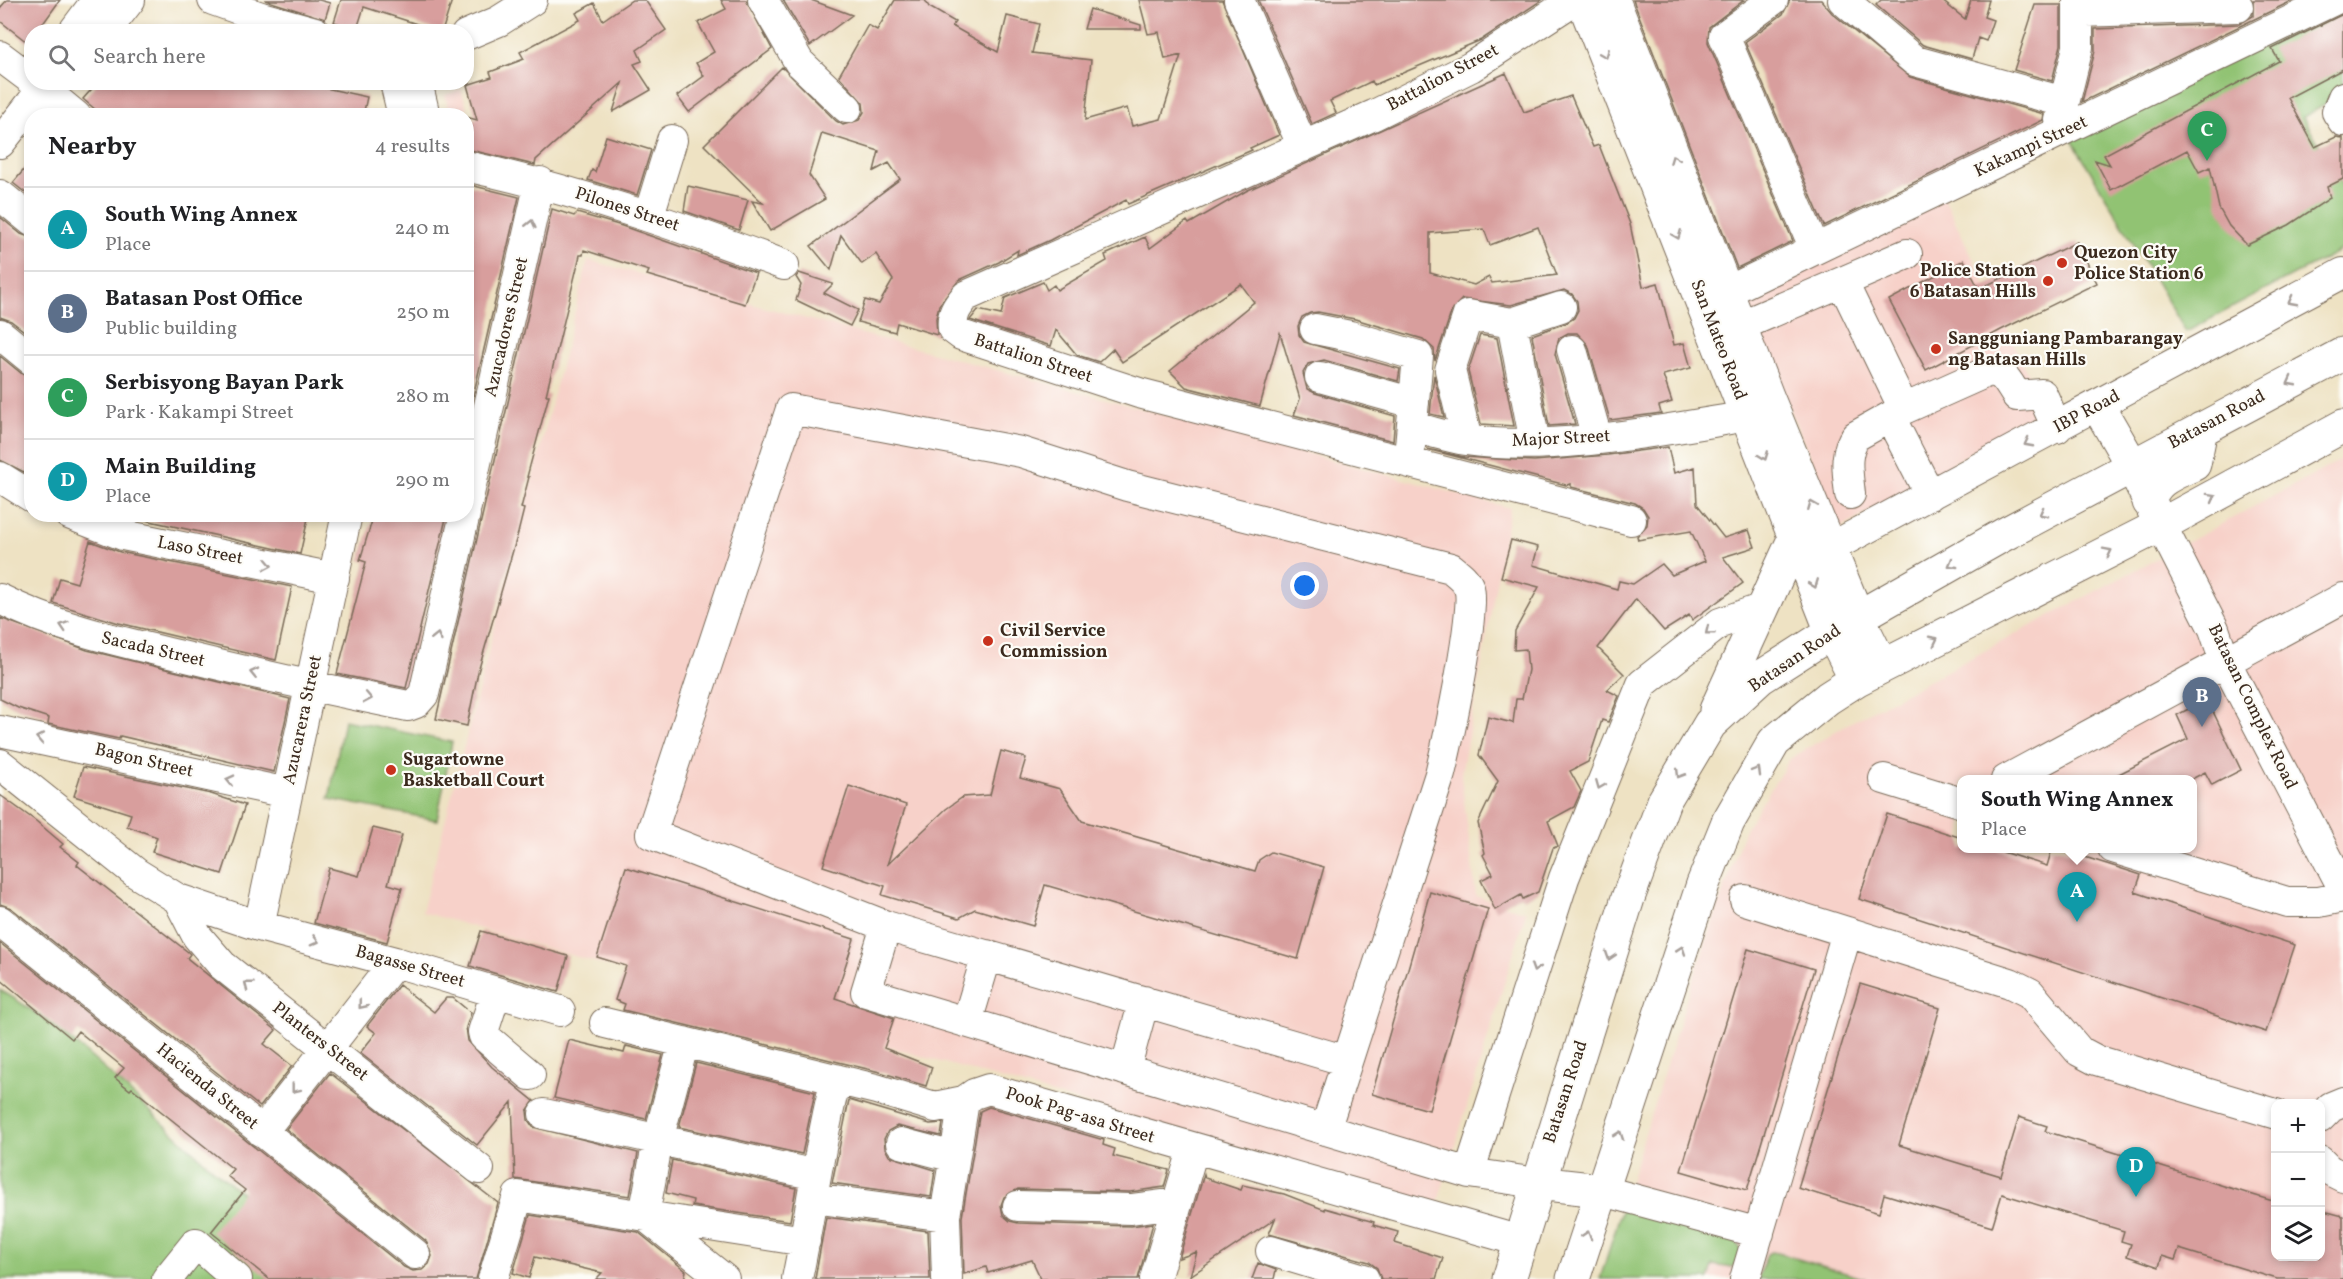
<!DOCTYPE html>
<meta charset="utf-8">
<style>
body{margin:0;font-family:Vollkorn,serif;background:#f2f2f2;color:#202124}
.controls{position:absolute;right:18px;bottom:18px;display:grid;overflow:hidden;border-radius:12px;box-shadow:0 3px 9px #0003}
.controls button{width:54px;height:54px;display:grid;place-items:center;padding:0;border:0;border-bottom:2px solid #e0e0e0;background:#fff;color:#202124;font:30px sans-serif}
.you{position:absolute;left:1305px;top:586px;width:21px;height:21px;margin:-15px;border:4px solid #fff;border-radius:50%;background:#1a73e8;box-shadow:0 0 0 9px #1a73e833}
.badge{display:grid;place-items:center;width:39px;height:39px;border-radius:50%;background:#c8321e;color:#fff;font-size:20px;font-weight:700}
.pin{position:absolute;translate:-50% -50px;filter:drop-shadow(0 2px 3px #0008)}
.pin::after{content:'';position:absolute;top:32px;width:21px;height:18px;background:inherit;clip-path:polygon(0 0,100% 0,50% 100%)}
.popup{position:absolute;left:1957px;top:775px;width:240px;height:78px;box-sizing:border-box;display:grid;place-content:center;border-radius:12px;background:#fff;filter:drop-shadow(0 2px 4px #0005);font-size:20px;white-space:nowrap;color:#757577}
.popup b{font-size:22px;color:#202124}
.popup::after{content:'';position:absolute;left:50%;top:100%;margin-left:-12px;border:12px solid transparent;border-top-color:#fff}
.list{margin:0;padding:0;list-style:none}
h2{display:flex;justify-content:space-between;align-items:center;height:78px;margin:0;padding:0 24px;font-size:26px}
h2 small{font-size:20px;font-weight:400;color:#757577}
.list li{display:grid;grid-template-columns:39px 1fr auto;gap:18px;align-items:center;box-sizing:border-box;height:84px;padding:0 24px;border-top:2px solid #e0e0e0}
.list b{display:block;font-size:22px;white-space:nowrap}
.list p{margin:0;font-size:20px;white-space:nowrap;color:#757577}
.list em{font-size:20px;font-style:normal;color:#757577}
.icon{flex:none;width:33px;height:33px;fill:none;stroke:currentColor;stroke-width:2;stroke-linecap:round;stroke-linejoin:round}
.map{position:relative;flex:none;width:2343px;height:1279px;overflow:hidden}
.search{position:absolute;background:#fff;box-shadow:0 3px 9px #0003;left:24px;top:24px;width:450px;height:66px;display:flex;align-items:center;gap:15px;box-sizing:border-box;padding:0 21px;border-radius:24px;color:#757577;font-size:22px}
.panel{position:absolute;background:#fff;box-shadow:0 3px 9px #0003;left:24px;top:108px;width:450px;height:414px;border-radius:24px}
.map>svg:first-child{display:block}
.built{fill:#f7d1c9;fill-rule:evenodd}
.green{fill:#91c373;stroke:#667648;stroke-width:1.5}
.building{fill:#d89e9d;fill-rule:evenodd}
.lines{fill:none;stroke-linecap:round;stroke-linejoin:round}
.minor-casing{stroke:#7a6a58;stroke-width:32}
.major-casing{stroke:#7a6a58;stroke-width:35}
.minor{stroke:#fff;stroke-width:30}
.major{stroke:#fff;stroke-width:33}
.oneway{stroke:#a79f9a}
.poi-dot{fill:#c8321e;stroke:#fdfcf7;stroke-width:2}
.labels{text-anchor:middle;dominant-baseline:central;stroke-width:4.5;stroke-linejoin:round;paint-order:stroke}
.street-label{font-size:18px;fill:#3b2a1e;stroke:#fdfcf7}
.poi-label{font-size:18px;font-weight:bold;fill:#3b2a1e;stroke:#fdfcf7;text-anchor:start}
</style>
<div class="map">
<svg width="2343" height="1279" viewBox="0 0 2343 1279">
<rect width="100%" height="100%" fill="#fdfcf7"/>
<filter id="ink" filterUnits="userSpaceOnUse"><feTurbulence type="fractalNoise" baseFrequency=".0167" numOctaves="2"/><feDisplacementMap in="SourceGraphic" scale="12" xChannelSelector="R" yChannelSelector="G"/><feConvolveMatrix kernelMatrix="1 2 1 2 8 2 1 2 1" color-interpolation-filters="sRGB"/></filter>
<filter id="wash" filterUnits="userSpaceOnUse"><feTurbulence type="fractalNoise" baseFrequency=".008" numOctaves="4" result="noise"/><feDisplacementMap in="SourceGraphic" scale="24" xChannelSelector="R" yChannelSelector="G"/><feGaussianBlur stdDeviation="1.35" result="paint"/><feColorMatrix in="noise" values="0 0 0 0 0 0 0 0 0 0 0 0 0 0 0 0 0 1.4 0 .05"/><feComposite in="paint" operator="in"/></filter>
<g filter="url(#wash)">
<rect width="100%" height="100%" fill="#eee2c3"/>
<path class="built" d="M461 89 467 108 450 114 445 95Z
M1943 196 2045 409 1840 529 1743 298Z
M588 260 1510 508 1461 775 1476 896 1526 912 1437 1205 422 912Z
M2343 459V1279H1600L1690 988 1744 831 1790 759 1844 726ZM1962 780H2192V848H1962ZM2276 1104H2320V1256H2276Z"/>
<path class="green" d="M2338 6 2343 16V95L2303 117 2343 186V249L2186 332 2070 137Z
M344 720 452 742 437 820 329 799Z
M0 990C71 1030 141 1105 202 1159 249 1202 302 1239 351 1279H0Z
M1623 1205 1734 1239 1742 1251 1733 1268 1713 1265 1709 1279H1600Z
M1771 1252 1778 1253 1866 1279H1758L1767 1254Z"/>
<g id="blocks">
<path class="building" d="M7 0H60L37 32H32V46L0 21V8Z
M265 0H319L330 3 325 19Z
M341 0H452L442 32 364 7 357 29 334 22Z
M632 0H645L666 30 637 50 642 61 634 64 651 90 613 112 622 83 536 160 535 165 466 149V117L477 120 467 85 492 77 490 72 524 59 520 52 580 20 576 13 594 3 603 20Z
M721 0H746L772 49 689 112 677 96 704 76 696 63 714 52 698 23 726 9Z
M783 0H811L852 15 810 46Z
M895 0H925L929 7 955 22 952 26 998 52 1007 16 1039 24 1032 53 1091 60 1085 120 1127 108 1132 126 1161 119 1181 55 1165 59 1159 32 1148 34 1139 0H1222L1279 135 1250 148 1252 150 1128 204 1126 200 1050 240 1017 255 1018 250 999 262 959 280 939 305 936 318 937 335 897 323 895 332 858 322 865 300 879 304 893 280 876 254 862 264 841 235 831 270 811 246 900 179 889 163 874 171 879 151 822 133 809 175 825 199 770 231 752 201 763 203 704 145 782 67 836 121 843 125 859 120 864 112 863 103 839 76 868 25 877 30Z
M1258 0H1542L1481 40 1374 85 1372 81 1330 101 1336 113 1312 124Z
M1633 0H1744L1709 27 1708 42 1793 241 1737 268Z
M1790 0H1821L1832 13 1910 77 2044 114 2043 120 1824 226 1745 42 1783 14Z
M1881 0H1941L1965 19 1971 0H1989L1984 17 1993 20 1986 41 1978 38 1972 59 1923 45 1876 5Z
M2253 0H2294L2082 102 2095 51V29L2239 24 2253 16Z
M2035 5H2061V45L2052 81 2014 70Z
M1090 9 1141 25V29H1084Z
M2343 14V69L2288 98 2315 147 2336 137 2343 138V179L2327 187 2330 198 2289 225 2247 245 2229 226 2219 208 2210 167 2199 172 2187 150 2111 190 2095 160 2110 165 2104 155 2279 61 2272 49Z
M1506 73 1524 112 1571 96 1593 147 1599 145 1630 224 1643 287 1658 283 1674 345 1684 343 1691 368 1663 375 1672 402 1659 406 1661 413 1610 420 1588 345 1577 333H1568L1559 338 1555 354 1575 424 1549 426 1532 335 1566 323 1574 318 1578 310 1577 301 1572 294 1564 290 1511 305 1462 299 1452 310 1435 361 1434 349 1423 339 1355 319 1318 312 1310 313 1302 317 1298 326 1299 335 1304 342 1400 369 1398 381 1324 360 1308 364 1303 373 1307 389 1315 393 1395 416 1393 441 1294 415 1300 399 1280 333 1260 406 1186 387 1170 371 1254 302 1241 284 1122 362 1113 349 1099 362 1077 355 1056 330 1051 346 970 320 978 310 1001 315 1005 298 1043 282 1047 290 1054 285 1057 290 1107 261 1105 255 1145 237 1150 248 1187 221 1189 224 1246 191ZM1538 227 1557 275 1492 283 1489 277 1474 285 1430 273V233L1484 229 1490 245Z
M98 82H298L367 97 363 116H103L83 99Z
M606 136 651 150 637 195 588 180 592 170 595 172Z
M32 160V198L13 183Z
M466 184 519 197 466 427Z
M688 186 748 200 739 230 684 211Z
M552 209 574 216 577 213 622 226 756 273 745 304 647 275 649 271 584 250 583 255H580L546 395H549L527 477H529L521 508 524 509 518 533 478 672 467 726 436 719Z
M0 217 21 234 32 238V337L11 321 0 317Z
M2077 242 2097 283 2001 330 1926 370 1889 300 1964 260 1979 289Z
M799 273 833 284 824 293 858 310 850 326 796 300 801 285 796 277Z
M1480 335 1497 338 1514 426 1481 424 1468 371Z
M0 356 21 373 32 377V476L0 460Z
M1434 375 1444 417 1430 414Z
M1668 447 1674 473 1695 467 1697 504 1724 538 1749 530 1755 547 1723 557 1743 583 1692 620 1689 615 1664 631 1636 599 1598 648 1624 674 1607 690 1619 696 1608 722 1602 720 1588 762 1570 771 1581 791 1574 807 1548 821 1558 846 1553 848 1538 892 1523 899 1521 895 1495 910 1481 880 1493 874 1483 855 1485 853 1478 823 1498 781 1479 755 1488 717 1513 723 1516 699H1522L1528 670 1526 649 1514 650 1515 631 1539 587 1501 577 1511 540 1538 547 1533 565 1617 589 1619 581 1633 584 1662 564 1672 575 1705 561 1691 531 1638 540 1637 536 1647 525 1648 516 1643 508 1635 503 1571 487V484L1566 485 1427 449 1464 457 1534 461 1608 455Z
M118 514H309L300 554Z
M374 514H447L406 688 337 674 366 562 360 560Z
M90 541 120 552 292 587 276 660 119 623 53 603 60 578 77 583Z
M0 618 87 650 290 699 274 772 120 736 119 739 48 724 49 718 18 708 0 699Z
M2207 699 2241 770 2212 785 2205 772 2190 780H2107L2188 739 2177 715Z
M1001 751 1026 758 1020 778 1060 789 1082 821 1255 871 1259 860 1271 852 1324 867 1298 959 1045 885 1033 926 975 909 959 918 882 895 885 886 823 866 849 786 906 805 887 865 946 809 963 797 990 795Z
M83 767 211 794 245 805 222 874 152 852 157 837 127 826 131 814 74 796Z
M0 795 36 821 63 844 60 847 79 862 77 865 188 952 190 954 187 958 276 1030 264 1044 292 1066 260 1107 11 908 0 904Z
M1887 814 1962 838V849H1993L2047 866 2052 849H2060L2141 875 2135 892 2295 945 2266 1032 1859 899Z
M373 828 402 835 388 884 402 888 387 942 314 923 329 868 359 876Z
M626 867 854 939 835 998 894 1018 884 1048 932 1067 926 1086 880 1072 623 1010 625 1004 615 1000 626 966 597 957Z
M1430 892 1488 909 1429 1110 1372 1094Z
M481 931 568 956 558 992 470 966Z
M0 943 404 1267 413 1271 422 1270 429 1264 432 1256 426 1241 286 1129 330 1073 498 1203 476 1279H269L211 1232 245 1190 227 1176 233 1169 132 1088 130 1090 115 1078 124 1068 78 1031 72 1039 0 979Z
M1748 949 1814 969 1747 1190 1681 1171Z
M1860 984 1940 1008 1899 1145 2001 1176 2019 1117 2047 1126 2045 1131 2276 1202V1257H2320V1210L2343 1216V1279H2277L2179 1249 2175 1260 2162 1256 2159 1267 2127 1256 2131 1244 2121 1241 2124 1231 2002 1194 1992 1227 1884 1194 1879 1213 1798 1188Z
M399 985 434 1012 446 998H453L471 1013 466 1027 468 1041 492 1067 534 1101 527 1111 528 1120 533 1127 638 1153 630 1196 515 1179 512 1102 477 1145 360 1053 376 1033 367 1026Z
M569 1040 624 1053 626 1046 663 1055 646 1119 554 1098Z
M696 1063 815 1092 802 1154 679 1127Z
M849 1100 930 1124 943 1123 941 1136 897 1126 888 1131 884 1139 885 1148 889 1156 935 1170 931 1197 832 1183Z
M989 1107 1104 1140 1103 1145 1115 1149 1113 1156 1169 1170 1164 1187 1130 1192 1018 1189 1004 1197 1001 1205 1003 1215 1010 1221 1018 1223 1131 1226 1153 1223 1138 1279H1041L1032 1260 988 1273 986 1267 964 1274 962 1217 980 1111Z
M672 1160 796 1188 790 1221 692 1206 693 1200 666 1193Z
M1204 1174 1205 1178 1241 1190 1243 1185 1284 1194 1325 1210V1208L1374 1222 1373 1225 1398 1232 1395 1243 1443 1258 1436 1279H1381L1377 1268 1369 1262 1269 1234 1275 1219 1190 1276 1197 1252 1179 1258Z
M530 1215 638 1232 686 1271 684 1279H596L602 1273 535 1257 529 1278 513 1273Z
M826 1217 928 1231 930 1279H815Z
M1258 1263 1276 1270 1274 1279H1252Z"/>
</g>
</g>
<g filter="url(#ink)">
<use href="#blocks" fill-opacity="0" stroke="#7a6a58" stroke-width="1.5"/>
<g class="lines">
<defs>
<path id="minor" d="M213 0 261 17 315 32
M763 0 799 62 847 108
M1239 0 1303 147
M1574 0 1471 67 1374 115 966 296C957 307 951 314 953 329L961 335 1139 393 1631 520
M1773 0 1724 36 1815 249
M1843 0 1915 61 2064 102
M2078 12 2238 7
M73 32 97 0
M105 32 130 0
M466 35 499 21 532 0
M0 56 32 80
M35 82 76 116
M395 82 403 116
M417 82 425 116
M2343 97 2337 112 2343 121
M2060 120 2078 47V0
M0 143 48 82
M466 166C576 190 679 226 784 265
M0 195 32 221
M649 215 672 140
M1843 283 1904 409 1989 371C2005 371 2009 385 2017 396L2042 394 2057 428
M1726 292 2334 0
M1512 323 1535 443
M1740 326 1907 254
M1315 329 1350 336 1418 356 1410 446
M0 334 32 360
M1572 350 1597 438
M1320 377 1414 403
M1890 417 1930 495
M1412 427C1430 431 1448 437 1466 440 1551 453 1662 430 1748 416
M1467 440 1450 370 1468 315 1512 323 1561 307
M0 477 32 497
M1850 494C1848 474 1843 453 1856 436L1904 409
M466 507 540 182
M69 514 123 535 334 578
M2161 525 2214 629 2225 661 2343 888
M1830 548 2343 273
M0 599C59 629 122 642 186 657 260 675 334 691 408 706L416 703 424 694 465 514
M0 731 287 793
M0 764 136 873 178 899 259 926 395 962 560 1011
M1884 779 1962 803
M2006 780 2343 598
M2113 848 2287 902H2319L2343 897
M178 899 197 936 222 965 479 1169
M1745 900 2010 983 2030 993 2079 1051 2096 1060 2276 1114
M0 921 415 1254
M259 926 347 514
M886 926 866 992 1469 1173 1537 1183
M496 992 483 1032 484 1036 530 1075
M967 1022 987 955
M605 1023 876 1089 935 1107 964 1101 974 1094 989 1089 1520 1241
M684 1042 658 1140 644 1215 724 1279
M1125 1070 1144 1001
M544 1114 816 1175
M2320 1118 2331 1107 2343 1102
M1325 1130 1440 774C1447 745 1477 608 1469 588 1466 579 1458 574 1451 568L1127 486 1021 452 791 409 651 834 886 926 1347 1061
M262 1132 395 962
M901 1143 954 1157
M2320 1161 2329 1170 2343 1177
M1469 1173 1564 878 1642 684 1720 623 1763 608
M1600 1190 1759 1233
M813 1198 945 1216
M1018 1206 1131 1209 1177 1203
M1271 1251 1364 1279
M167 1279 196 1243 237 1279
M493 1279 518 1196 805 1241
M797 1279C811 1212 819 1145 836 1079
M947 1279 945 1216 964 1101
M1155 1279 1193 1150
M1745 1279 1847 932"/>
<path id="major" d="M1583 0 1832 632 1856 680
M1613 0 1767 396 1858 618 1882 666
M2098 406 2132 465 2161 525
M2149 502C2154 479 2174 474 2194 464L2201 429
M1716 710 1795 537
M1537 1183 1600 1190
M1509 1279 1628 898 1664 801 1710 724 1760 678 1832 632 2003 535 2343 354
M1573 1279 1703 884 1728 822 1774 742 1828 698 1856 680 2161 525 2343 426"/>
</defs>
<use href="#minor" class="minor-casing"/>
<use href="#major" class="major-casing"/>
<use href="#minor" class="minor"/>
<use href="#major" class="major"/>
</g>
<defs><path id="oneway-chevron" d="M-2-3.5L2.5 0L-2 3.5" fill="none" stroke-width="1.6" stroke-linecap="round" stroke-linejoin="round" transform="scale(1.5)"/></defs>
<g class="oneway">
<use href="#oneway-chevron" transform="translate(1605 54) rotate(68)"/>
<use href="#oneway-chevron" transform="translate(1674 159) rotate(-111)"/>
<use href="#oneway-chevron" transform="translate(531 224) rotate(-77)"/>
<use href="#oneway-chevron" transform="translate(1677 235) rotate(68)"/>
<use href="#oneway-chevron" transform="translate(2292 301) rotate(152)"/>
<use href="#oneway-chevron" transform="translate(2291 382) rotate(152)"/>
<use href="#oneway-chevron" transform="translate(2028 443) rotate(152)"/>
<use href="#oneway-chevron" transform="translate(1764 456) rotate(69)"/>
<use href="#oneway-chevron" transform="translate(2212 497) rotate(-29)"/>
<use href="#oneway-chevron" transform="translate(1812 505) rotate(-112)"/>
<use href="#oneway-chevron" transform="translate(2043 513) rotate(152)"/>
<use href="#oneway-chevron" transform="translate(2108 552) rotate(-27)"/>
<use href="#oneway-chevron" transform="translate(1952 564) rotate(150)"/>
<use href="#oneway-chevron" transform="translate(268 565) rotate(11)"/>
<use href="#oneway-chevron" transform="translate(1814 584) rotate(69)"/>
<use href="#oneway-chevron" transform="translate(64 626) rotate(-162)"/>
<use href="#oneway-chevron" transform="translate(1709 631) rotate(141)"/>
<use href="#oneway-chevron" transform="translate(437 637) rotate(-77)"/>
<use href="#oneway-chevron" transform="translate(1934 640) rotate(-27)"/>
<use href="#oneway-chevron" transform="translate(254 673) rotate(-167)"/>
<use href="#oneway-chevron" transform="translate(368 698) rotate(11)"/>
<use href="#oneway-chevron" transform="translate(40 738) rotate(-169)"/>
<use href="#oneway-chevron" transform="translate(1757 771) rotate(-60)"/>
<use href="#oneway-chevron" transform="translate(1680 774) rotate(121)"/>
<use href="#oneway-chevron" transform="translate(230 780) rotate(-167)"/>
<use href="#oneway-chevron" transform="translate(1600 785) rotate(112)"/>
<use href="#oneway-chevron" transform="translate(315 941) rotate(15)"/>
<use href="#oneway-chevron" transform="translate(1681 950) rotate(-71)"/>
<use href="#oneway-chevron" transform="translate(1610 956) rotate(108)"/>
<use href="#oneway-chevron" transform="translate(1535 968) rotate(108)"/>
<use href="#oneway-chevron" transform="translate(248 985) rotate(-142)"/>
<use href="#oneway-chevron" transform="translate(362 1005) rotate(129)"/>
<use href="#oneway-chevron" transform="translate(295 1089) rotate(128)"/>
<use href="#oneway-chevron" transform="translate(1619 1135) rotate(-71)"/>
<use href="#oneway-chevron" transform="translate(1587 1235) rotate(-73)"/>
</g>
</g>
<g class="poi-dot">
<circle cx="2062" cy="263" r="6"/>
<circle cx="2048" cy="281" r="6"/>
<circle cx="1936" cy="349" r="6"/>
<circle cx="988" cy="641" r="6"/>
<circle cx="391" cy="770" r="6"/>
</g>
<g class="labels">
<g class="street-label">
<text transform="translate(1443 78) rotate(-28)">Battalion Street</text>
<text transform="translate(2031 147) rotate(-25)">Kakampi Street</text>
<text transform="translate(627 210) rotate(18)">Pilones Street</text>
<text transform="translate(507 327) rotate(-77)">Azucadores Street</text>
<text transform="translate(1718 340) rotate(69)">San Mateo Road</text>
<text transform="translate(1033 359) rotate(18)">Battalion Street</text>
<text transform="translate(2087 412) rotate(-28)">IBP Road</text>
<text transform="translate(2217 420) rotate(-28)">Batasan Road</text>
<text transform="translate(1561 439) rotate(-3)">Major Street</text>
<text transform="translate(200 551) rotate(11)">Laso Street</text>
<text transform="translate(153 650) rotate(13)">Sacada Street</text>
<text transform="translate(1795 659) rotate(-34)">Batasan Road</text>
<text transform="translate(2252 707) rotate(64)">Batasan Complex Road</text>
<text transform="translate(303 720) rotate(-78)">Azucarera Street</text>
<text transform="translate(144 761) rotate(13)">Bagon Street</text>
<text transform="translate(410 967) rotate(16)">Bagasse Street</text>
<text transform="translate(320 1042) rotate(38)">Planters Street</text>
<text transform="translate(207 1087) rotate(39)">Hacienda Street</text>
<text transform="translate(1566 1092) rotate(-72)">Batasan Road</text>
<text transform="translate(1080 1116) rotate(17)">Pook Pag-asa Street</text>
</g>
<g class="poi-label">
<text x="2074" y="253">Quezon City<tspan x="2074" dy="21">Police Station 6</tspan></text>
<text x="2036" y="271" text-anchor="end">Police Station<tspan x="2036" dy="21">6 Batasan Hills</tspan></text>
<text x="1948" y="339">Sangguniang Pambarangay<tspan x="1948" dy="21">ng Batasan Hills</tspan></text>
<text x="1000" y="631">Civil Service<tspan x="1000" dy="21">Commission</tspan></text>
<text x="403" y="760">Sugartowne<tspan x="403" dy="21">Basketball Court</tspan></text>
</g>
</g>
</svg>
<div class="controls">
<button>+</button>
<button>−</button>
<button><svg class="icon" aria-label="layers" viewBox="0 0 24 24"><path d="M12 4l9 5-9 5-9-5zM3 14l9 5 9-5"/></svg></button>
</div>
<div class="you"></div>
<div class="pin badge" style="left:2077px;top:922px;background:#0f9aa8">A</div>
<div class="popup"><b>South Wing Annex</b>Place</div>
<div class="pin badge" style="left:2202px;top:727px;background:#5c6f8a">B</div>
<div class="pin badge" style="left:2207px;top:161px;background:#2e9e5b">C</div>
<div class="pin badge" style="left:2136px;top:1197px;background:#0f9aa8">D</div>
<div class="search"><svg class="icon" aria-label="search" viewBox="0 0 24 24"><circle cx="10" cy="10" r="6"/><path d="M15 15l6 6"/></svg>Search here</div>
<section class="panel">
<h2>Nearby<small>4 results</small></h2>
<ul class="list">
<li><span class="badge" style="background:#0f9aa8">A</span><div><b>South Wing Annex</b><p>Place</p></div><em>240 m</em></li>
<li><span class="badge" style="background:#5c6f8a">B</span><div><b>Batasan Post Office</b><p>Public building</p></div><em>250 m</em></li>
<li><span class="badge" style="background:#2e9e5b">C</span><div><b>Serbisyong Bayan Park</b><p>Park · Kakampi Street</p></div><em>280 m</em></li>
<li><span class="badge" style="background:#0f9aa8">D</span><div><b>Main Building</b><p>Place</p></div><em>290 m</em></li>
</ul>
</section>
</div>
